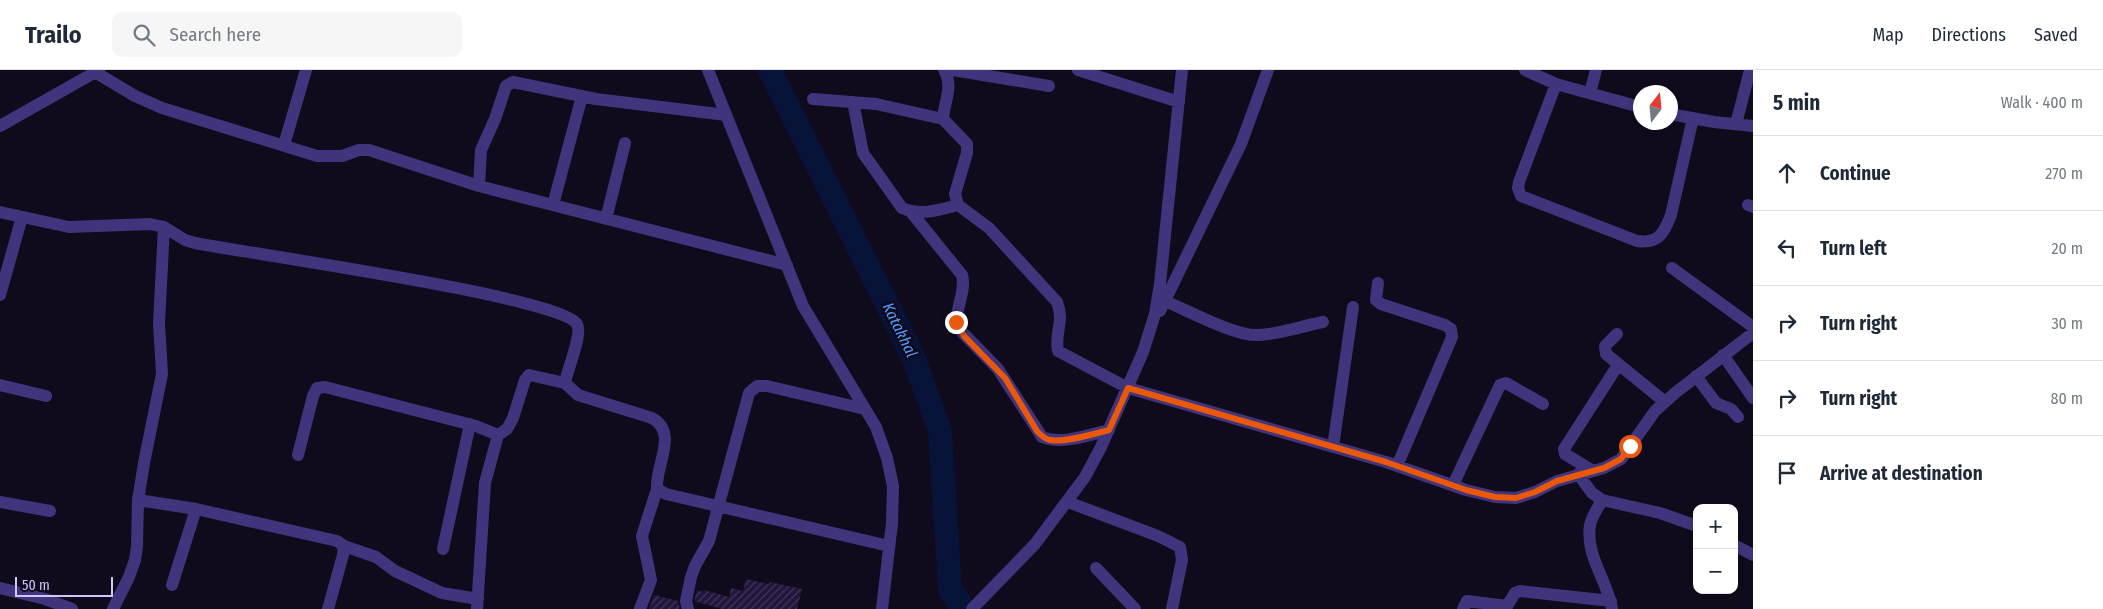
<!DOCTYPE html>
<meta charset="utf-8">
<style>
body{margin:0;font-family:"Fira Sans Condensed",sans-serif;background:#f6f6f7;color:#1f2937}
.controls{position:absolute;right:15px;bottom:15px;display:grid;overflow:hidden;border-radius:10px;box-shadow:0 2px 8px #0003}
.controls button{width:45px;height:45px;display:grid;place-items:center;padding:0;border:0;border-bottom:1px solid #e0e1e3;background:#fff;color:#1f2937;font:25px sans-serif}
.compass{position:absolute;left:1633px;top:15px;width:45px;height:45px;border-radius:50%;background:#fff;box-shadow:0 2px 8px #0003;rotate:16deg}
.scale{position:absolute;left:15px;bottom:12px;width:98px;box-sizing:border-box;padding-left:5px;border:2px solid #d3c6ff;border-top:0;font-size:14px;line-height:18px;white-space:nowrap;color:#d3c6ff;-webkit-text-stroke:4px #100b1c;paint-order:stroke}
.stop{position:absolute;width:15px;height:15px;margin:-11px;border:4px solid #ea580c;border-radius:50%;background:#fff}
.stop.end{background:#ea580c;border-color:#fff;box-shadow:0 1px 5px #0008}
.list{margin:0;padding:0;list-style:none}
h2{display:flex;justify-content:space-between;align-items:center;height:65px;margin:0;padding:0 20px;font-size:21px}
h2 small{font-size:16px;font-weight:400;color:#747a83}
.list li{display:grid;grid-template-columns:32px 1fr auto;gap:15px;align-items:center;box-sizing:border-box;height:75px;padding:0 20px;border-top:1px solid #e0e1e3}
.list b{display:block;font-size:19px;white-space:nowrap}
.list em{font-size:16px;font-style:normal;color:#747a83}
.icon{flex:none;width:28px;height:28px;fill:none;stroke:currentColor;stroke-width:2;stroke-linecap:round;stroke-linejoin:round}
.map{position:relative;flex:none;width:1753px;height:539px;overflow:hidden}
header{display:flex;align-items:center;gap:30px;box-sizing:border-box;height:70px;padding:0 25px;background:#fff;border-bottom:1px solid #e0e1e3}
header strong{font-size:24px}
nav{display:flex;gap:28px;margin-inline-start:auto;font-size:18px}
.search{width:350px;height:45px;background:#f6f6f7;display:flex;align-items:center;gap:12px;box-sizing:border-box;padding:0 18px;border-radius:10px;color:#747a83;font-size:19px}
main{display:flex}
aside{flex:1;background:#fff}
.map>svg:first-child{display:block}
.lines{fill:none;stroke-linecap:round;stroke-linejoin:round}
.river{stroke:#071338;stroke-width:24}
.building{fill:url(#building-hatch)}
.minor{stroke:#40347c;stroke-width:12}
.route{stroke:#ea580c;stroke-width:6}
.labels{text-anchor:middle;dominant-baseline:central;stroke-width:5;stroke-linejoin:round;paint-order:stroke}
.water-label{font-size:16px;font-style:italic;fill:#549bff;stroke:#100b1c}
</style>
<header>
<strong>Trailo</strong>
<div class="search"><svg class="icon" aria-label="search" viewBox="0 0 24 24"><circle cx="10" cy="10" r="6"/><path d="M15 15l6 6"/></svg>Search here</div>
<nav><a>Map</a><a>Directions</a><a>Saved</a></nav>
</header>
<main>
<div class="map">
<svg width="1753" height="539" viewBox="0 0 1753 539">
<defs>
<pattern id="building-hatch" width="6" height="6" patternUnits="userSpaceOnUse" patternTransform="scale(1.25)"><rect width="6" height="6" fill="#23163d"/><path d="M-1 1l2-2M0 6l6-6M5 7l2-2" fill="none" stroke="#42365a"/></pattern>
</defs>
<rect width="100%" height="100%" fill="#100b1c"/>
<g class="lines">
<path class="river" d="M770 0 913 286 940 361 950 520 964 539"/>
</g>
<path class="building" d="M746 509 769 514 770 512 802 519 797 539H722L694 531 697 520 703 522 704 520 729 527 731 518 743 521Z
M654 525 678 531 680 539H649Z"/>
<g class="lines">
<path class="minor" d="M708 0 803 236 876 357 887 388 893 416 892 453 882 539
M944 0C954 16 944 32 943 49L967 74V83L955 124 958 135 989 158 1057 232C1065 251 1054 263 1058 281L1128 318 1386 392 1466 420 1495 427 1516 428 1535 422 1557 411 1604 398 1621 389 1655 341 1675 323 1753 263
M953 0 1049 16
M1078 0 1179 32
M1525 0 1556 14 1640 37
M95 2 135 26 162 38 317 86H342L359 80H369L479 116 787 195
M1556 14 1519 112 1518 118 1521 126 1637 171C1659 174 1664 163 1671 145L1693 48
M1590 23 1596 0
M813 29 876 34 943 49
M853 32 863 83 902 138C921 146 939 140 958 135
M1670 44 1714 52 1753 56
M1736 54 1750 0
M0 56 99 0
M284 75 306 0
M479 116 481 80 495 49 506 16 513 12 596 29 726 45
M553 135 582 26
M1748 135 1753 137
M0 142 69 157 150 154 164 157 185 170 195 173C245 183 561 227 577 254 583 264 567 300 565 313L578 325 652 348C679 363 655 395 657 419L666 424 889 476
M911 142 962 205C967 224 952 241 959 259L998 299 1042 367C1062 375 1088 365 1109 360
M606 149 625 73
M1672 198 1753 257
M1378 213 1376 230 1381 234 1445 255 1451 259 1452 267 1397 396
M0 225 22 147
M1165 231C1187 240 1236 267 1259 265 1280 264 1302 256 1323 252
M1160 241 1241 74 1268 0
M1617 264 1605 276 1606 284 1665 332
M1723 285 1753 328
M1696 306 1716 333 1731 339 1738 347
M0 315 46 326
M1333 377 1353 237
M298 385 313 326 317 318 325 317 476 356 498 365
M1593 401 1565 384 1564 379 1618 295
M1578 404 1592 423 1602 430 1660 443 1697 456
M1453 415 1500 315 1506 313 1543 334
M138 430 196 439 337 471 344 476 343 485 328 539
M1602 430C1598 438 1592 446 1590 455 1585 486 1608 511 1612 539
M0 432 50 441
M1068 432 1158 466 1180 477 1182 490 1172 539
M1734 475 1753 485
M344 476 376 487 395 501 442 523 478 529
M443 479 470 354
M1096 498 1135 539
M172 515 196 439
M0 518 45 529 72 539
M113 539 129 507 135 490 137 477 138 430 144 393 162 304 159 253 164 157
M477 539 485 413 498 365 507 359 513 348 525 310 529 305 565 313
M640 539 651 510 642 466 657 419
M688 539 686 531 691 507 695 496 709 471 749 323 757 316H767L865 339
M972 539 1035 474 1085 407 1101 377 1143 282 1155 244 1160 214 1182 0
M1463 539 1467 531 1507 536 1515 523 1520 521 1611 531"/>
</g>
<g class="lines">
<path class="route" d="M956 252 964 266 1005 308 1037 361C1041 365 1044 369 1050 370 1064 373 1093 364 1109 360L1128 318 1386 392 1466 420 1495 427 1516 428 1535 422 1557 411 1604 398 1621 389 1630 376"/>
</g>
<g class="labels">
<g class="water-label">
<text transform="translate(900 260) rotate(64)">Katakhal</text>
</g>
</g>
</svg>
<div class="controls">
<button>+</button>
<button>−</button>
</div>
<svg class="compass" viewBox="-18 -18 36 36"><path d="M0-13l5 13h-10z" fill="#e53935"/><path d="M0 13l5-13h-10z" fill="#747a83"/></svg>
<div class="scale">50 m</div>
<div class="stop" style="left:1630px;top:376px"></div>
<div class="stop end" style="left:956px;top:252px"></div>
</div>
<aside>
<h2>5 min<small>Walk · 400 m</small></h2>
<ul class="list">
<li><svg class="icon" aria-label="ahead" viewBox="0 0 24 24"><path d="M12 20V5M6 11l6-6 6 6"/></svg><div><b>Continue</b></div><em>270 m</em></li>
<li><svg class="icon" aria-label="left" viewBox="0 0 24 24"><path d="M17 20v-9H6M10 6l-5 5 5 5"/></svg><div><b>Turn left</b></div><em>20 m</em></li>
<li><svg class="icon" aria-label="right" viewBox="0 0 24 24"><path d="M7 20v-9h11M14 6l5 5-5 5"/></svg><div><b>Turn right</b></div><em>30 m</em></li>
<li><svg class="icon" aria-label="right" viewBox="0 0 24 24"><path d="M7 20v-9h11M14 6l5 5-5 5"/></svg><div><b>Turn right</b></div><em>80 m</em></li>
<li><svg class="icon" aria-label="arrive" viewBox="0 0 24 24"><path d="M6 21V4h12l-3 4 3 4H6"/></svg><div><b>Arrive at destination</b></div></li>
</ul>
</aside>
</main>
